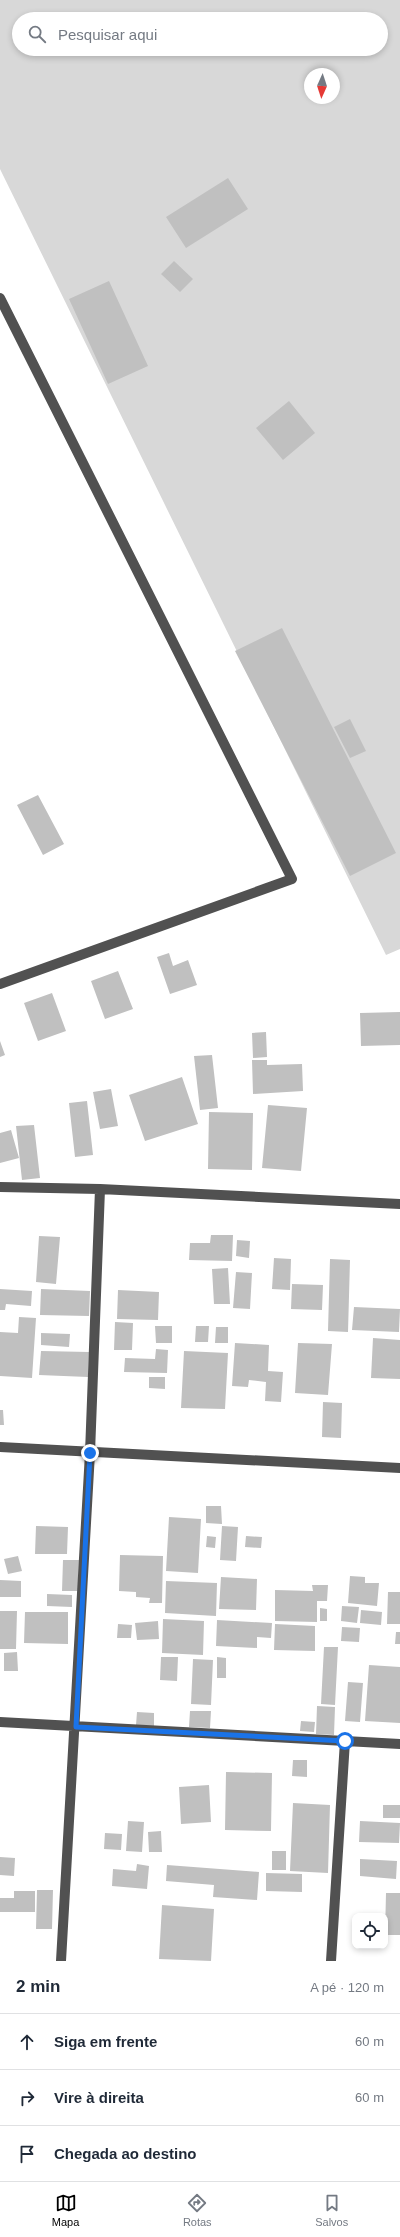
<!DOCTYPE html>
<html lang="pt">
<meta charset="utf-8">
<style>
body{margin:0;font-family:Helvetica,sans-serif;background:#f2f2f3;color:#1f2937}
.controls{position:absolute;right:12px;bottom:12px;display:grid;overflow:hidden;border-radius:8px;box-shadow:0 2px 6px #0003}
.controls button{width:36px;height:36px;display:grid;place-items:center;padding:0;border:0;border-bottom:1px solid #e0e1e3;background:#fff;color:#1f2937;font:20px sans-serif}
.compass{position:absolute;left:304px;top:68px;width:36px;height:36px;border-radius:50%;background:#fff;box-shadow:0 2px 6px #0003;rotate:183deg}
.stop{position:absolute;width:12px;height:12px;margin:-9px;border:3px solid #1a73e8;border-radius:50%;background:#fff}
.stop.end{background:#1a73e8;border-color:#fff;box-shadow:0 1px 4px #0008}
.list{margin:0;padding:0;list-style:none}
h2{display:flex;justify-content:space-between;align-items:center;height:52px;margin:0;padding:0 16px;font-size:17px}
h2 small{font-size:13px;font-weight:400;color:#747a83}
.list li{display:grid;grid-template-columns:26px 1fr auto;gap:12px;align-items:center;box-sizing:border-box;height:56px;padding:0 16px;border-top:1px solid #e0e1e3}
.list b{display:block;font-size:15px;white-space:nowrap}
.list em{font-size:13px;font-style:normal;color:#747a83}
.icon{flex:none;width:22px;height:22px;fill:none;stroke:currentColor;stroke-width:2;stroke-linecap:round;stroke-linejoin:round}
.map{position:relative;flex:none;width:400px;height:1961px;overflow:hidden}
.search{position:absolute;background:#fff;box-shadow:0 2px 6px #0003;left:12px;right:12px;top:12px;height:44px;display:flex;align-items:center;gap:10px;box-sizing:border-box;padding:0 14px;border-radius:22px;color:#747a83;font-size:15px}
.sheet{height:220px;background:#fff}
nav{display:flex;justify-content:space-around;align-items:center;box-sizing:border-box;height:56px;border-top:1px solid #e0e1e3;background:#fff;font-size:11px;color:#747a83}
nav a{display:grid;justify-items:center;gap:2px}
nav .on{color:#000}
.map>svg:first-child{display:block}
.green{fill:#d8d8d8;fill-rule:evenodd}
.building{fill:#c0c0c0}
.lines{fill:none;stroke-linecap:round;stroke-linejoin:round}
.minor{stroke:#515151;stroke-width:10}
.route{stroke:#1a73e8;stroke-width:5}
</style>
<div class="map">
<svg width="400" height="1961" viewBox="0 0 400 1961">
<rect width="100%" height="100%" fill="#fff"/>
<path class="green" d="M0 0H400V949L386 955 0 169ZM19 19H381V49H19ZM310 74H334V98H310Z"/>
<path class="building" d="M228 178 248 209 186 248 166 217Z
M174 261 193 279 180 292 161 274Z
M109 281 148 366 108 384 69 299Z
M289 401 315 433 283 460 256 428Z
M282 628 396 853 350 876 235 651Z
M350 719 366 751 350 758 334 727Z
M38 795 64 844 43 855 17 805Z
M169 953 173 966 188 960 197 985 170 994 157 957Z
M118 971 133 1009 105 1019 91 981Z
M52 993 66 1031 38 1041 24 1003Z
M400 1012V1045L361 1046 360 1013Z
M266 1032 267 1057 253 1058 252 1033Z
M0 1041 5 1055 0 1057Z
M212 1055 218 1108 200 1110 194 1056Z
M252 1060H267V1065L302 1064 303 1091 253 1094Z
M182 1077 198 1124 145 1141 129 1095Z
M111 1089 118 1126 100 1129 93 1092Z
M87 1101 93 1155 75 1157 69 1103Z
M268 1105 307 1108 301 1171 262 1168Z
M209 1112 253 1113 252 1170 208 1169Z
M34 1125 40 1178 22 1180 16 1126Z
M11 1130 19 1158 0 1163V1133Z
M211 1235H233L232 1261 189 1260 190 1243H210Z
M39 1236 60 1237 56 1284 36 1282Z
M237 1240 250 1241 249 1258 236 1256Z
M274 1258 291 1259 290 1290 272 1289Z
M330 1259 350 1260 348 1332 328 1331Z
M228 1268 230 1304H214L212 1269Z
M236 1272 252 1273 250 1309 233 1308Z
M292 1284 323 1285 322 1310 291 1309Z
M0 1289 32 1291 31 1306 6 1304 5 1310H0Z
M41 1289 90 1291 89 1316 40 1315Z
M118 1290 159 1292 158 1320 117 1319Z
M354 1307 400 1309 399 1332 352 1330Z
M19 1317 36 1318 32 1378 0 1376V1332L18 1333Z
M115 1322 133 1323 132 1350H114Z
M155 1326H172V1343H156Z
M196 1326H209L208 1342H195Z
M216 1327H228V1343H215Z
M41 1333 70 1334 69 1347 41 1345Z
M373 1338 400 1340V1379L371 1378Z
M235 1343 269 1345 268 1371 283 1372 281 1402 265 1401 266 1382 249 1380 248 1387 232 1386Z
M298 1343 332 1344 328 1395 295 1393Z
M156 1349 168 1350 167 1373 124 1372 125 1358 155 1359Z
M41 1351 89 1352 88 1377 39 1375Z
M184 1351 228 1353 225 1409 181 1408Z
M149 1377H165V1389L149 1388Z
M323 1402 342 1403 341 1438 322 1437Z
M0 1410H3L4 1425H0Z
M206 1506H221L222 1524 206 1523Z
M169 1517 201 1519 198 1573 166 1571Z
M36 1526 68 1527 67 1554H35Z
M222 1526 238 1527 236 1561 220 1560Z
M207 1536 216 1537 215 1548 206 1547Z
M246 1536 262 1537 261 1548 245 1547Z
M120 1555 163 1556 162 1603H149L150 1598 136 1597V1592L119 1591Z
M18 1556 22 1571 8 1574 4 1559Z
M63 1560H79L78 1591H62Z
M350 1576 365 1577V1583H379L377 1606 348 1603Z
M221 1577 257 1579 256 1610 219 1609Z
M0 1580 21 1581V1597H0Z
M166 1581 217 1583 216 1616 165 1613Z
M312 1585H328L327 1601H317V1622L275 1621V1590L313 1591Z
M388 1592H400V1624H387Z
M47 1594 72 1595V1607L47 1606Z
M342 1606 359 1607 357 1623 341 1621Z
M320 1608 327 1609V1621H320Z
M361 1610 382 1612 381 1625 360 1623Z
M0 1611H17L16 1649H0Z
M25 1612H68V1644L24 1643Z
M163 1619 204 1621 203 1655 162 1653Z
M217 1620 272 1623 271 1638 257 1637V1648L216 1646Z
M158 1621 159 1639 137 1640 135 1623Z
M118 1624 132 1625 131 1638H117Z
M275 1624 315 1626V1651L274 1650Z
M342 1627 360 1628 359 1642 341 1641Z
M396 1632H400V1644H395Z
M324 1647H338L335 1705 321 1704Z
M17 1652 18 1671H4V1653Z
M161 1657H178L177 1681 160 1680Z
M217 1657 226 1658V1678H217Z
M193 1659 213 1660 211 1705 191 1704Z
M369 1665 400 1667V1723L365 1721Z
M348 1682 363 1683 360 1722 345 1721Z
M317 1706 335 1707 334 1735 316 1734Z
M190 1711H211L210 1728 189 1727Z
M137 1712 154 1713V1726L136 1725Z
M301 1721 315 1722 314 1732 300 1731Z
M293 1760H307V1777L292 1776Z
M226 1772 272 1773 271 1831 225 1830Z
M209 1785 211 1822 181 1824 179 1787Z
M293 1803 330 1805 328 1873 290 1871Z
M383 1805H400V1818H383Z
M128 1821 144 1822 142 1852 126 1851Z
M360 1821 400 1823 399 1843 359 1842Z
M161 1831 162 1852H149L148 1832Z
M105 1833 122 1834 121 1850 104 1849Z
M272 1851H286V1870H272Z
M0 1857 15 1858 14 1876 0 1875Z
M360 1859 397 1861 396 1879 360 1876Z
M137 1864 149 1866 147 1889 112 1886 113 1869 136 1871Z
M167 1865 259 1872 257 1900 213 1897 214 1885 166 1881Z
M266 1873 302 1874V1892L266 1891Z
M37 1890H53L52 1929H36Z
M14 1891H35V1912H0V1898H14Z
M386 1893H400V1935H385Z
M162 1905 214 1909 211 1961 159 1959Z"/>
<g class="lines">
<path class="minor" d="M0 298 292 879 0 984
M0 1187 100 1189 400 1204
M0 1447 400 1468
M0 1722 400 1744
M61 1961 90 1453 100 1189
M331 1961 345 1741"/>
</g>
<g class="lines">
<path class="route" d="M90 1453 76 1727 345 1741"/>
</g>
</svg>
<div class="controls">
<button><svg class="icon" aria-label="locate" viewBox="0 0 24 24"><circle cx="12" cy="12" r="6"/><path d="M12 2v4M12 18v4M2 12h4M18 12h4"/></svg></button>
</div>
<svg class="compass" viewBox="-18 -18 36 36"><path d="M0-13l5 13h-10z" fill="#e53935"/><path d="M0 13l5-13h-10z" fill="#747a83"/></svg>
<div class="stop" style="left:345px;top:1741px"></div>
<div class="stop end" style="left:90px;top:1453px"></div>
<div class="search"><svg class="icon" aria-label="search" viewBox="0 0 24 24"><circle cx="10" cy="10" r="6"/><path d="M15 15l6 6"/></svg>Pesquisar aqui</div>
</div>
<section class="sheet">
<h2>2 min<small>A pé · 120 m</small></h2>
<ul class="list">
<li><svg class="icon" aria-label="ahead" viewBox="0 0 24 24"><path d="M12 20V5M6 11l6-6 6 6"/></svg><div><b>Siga em frente</b></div><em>60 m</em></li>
<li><svg class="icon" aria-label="right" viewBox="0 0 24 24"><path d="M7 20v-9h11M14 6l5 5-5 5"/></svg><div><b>Vire à direita</b></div><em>60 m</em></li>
<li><svg class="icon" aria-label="arrive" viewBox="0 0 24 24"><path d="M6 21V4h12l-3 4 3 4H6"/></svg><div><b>Chegada ao destino</b></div></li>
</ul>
</section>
<nav>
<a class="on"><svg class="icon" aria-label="map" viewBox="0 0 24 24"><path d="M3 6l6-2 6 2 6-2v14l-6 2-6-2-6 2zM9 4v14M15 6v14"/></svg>Mapa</a>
<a><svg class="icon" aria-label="directions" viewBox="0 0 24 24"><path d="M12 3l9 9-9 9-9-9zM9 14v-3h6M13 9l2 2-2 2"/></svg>Rotas</a>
<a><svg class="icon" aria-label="saved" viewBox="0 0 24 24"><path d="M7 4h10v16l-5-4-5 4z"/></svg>Salvos</a>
</nav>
